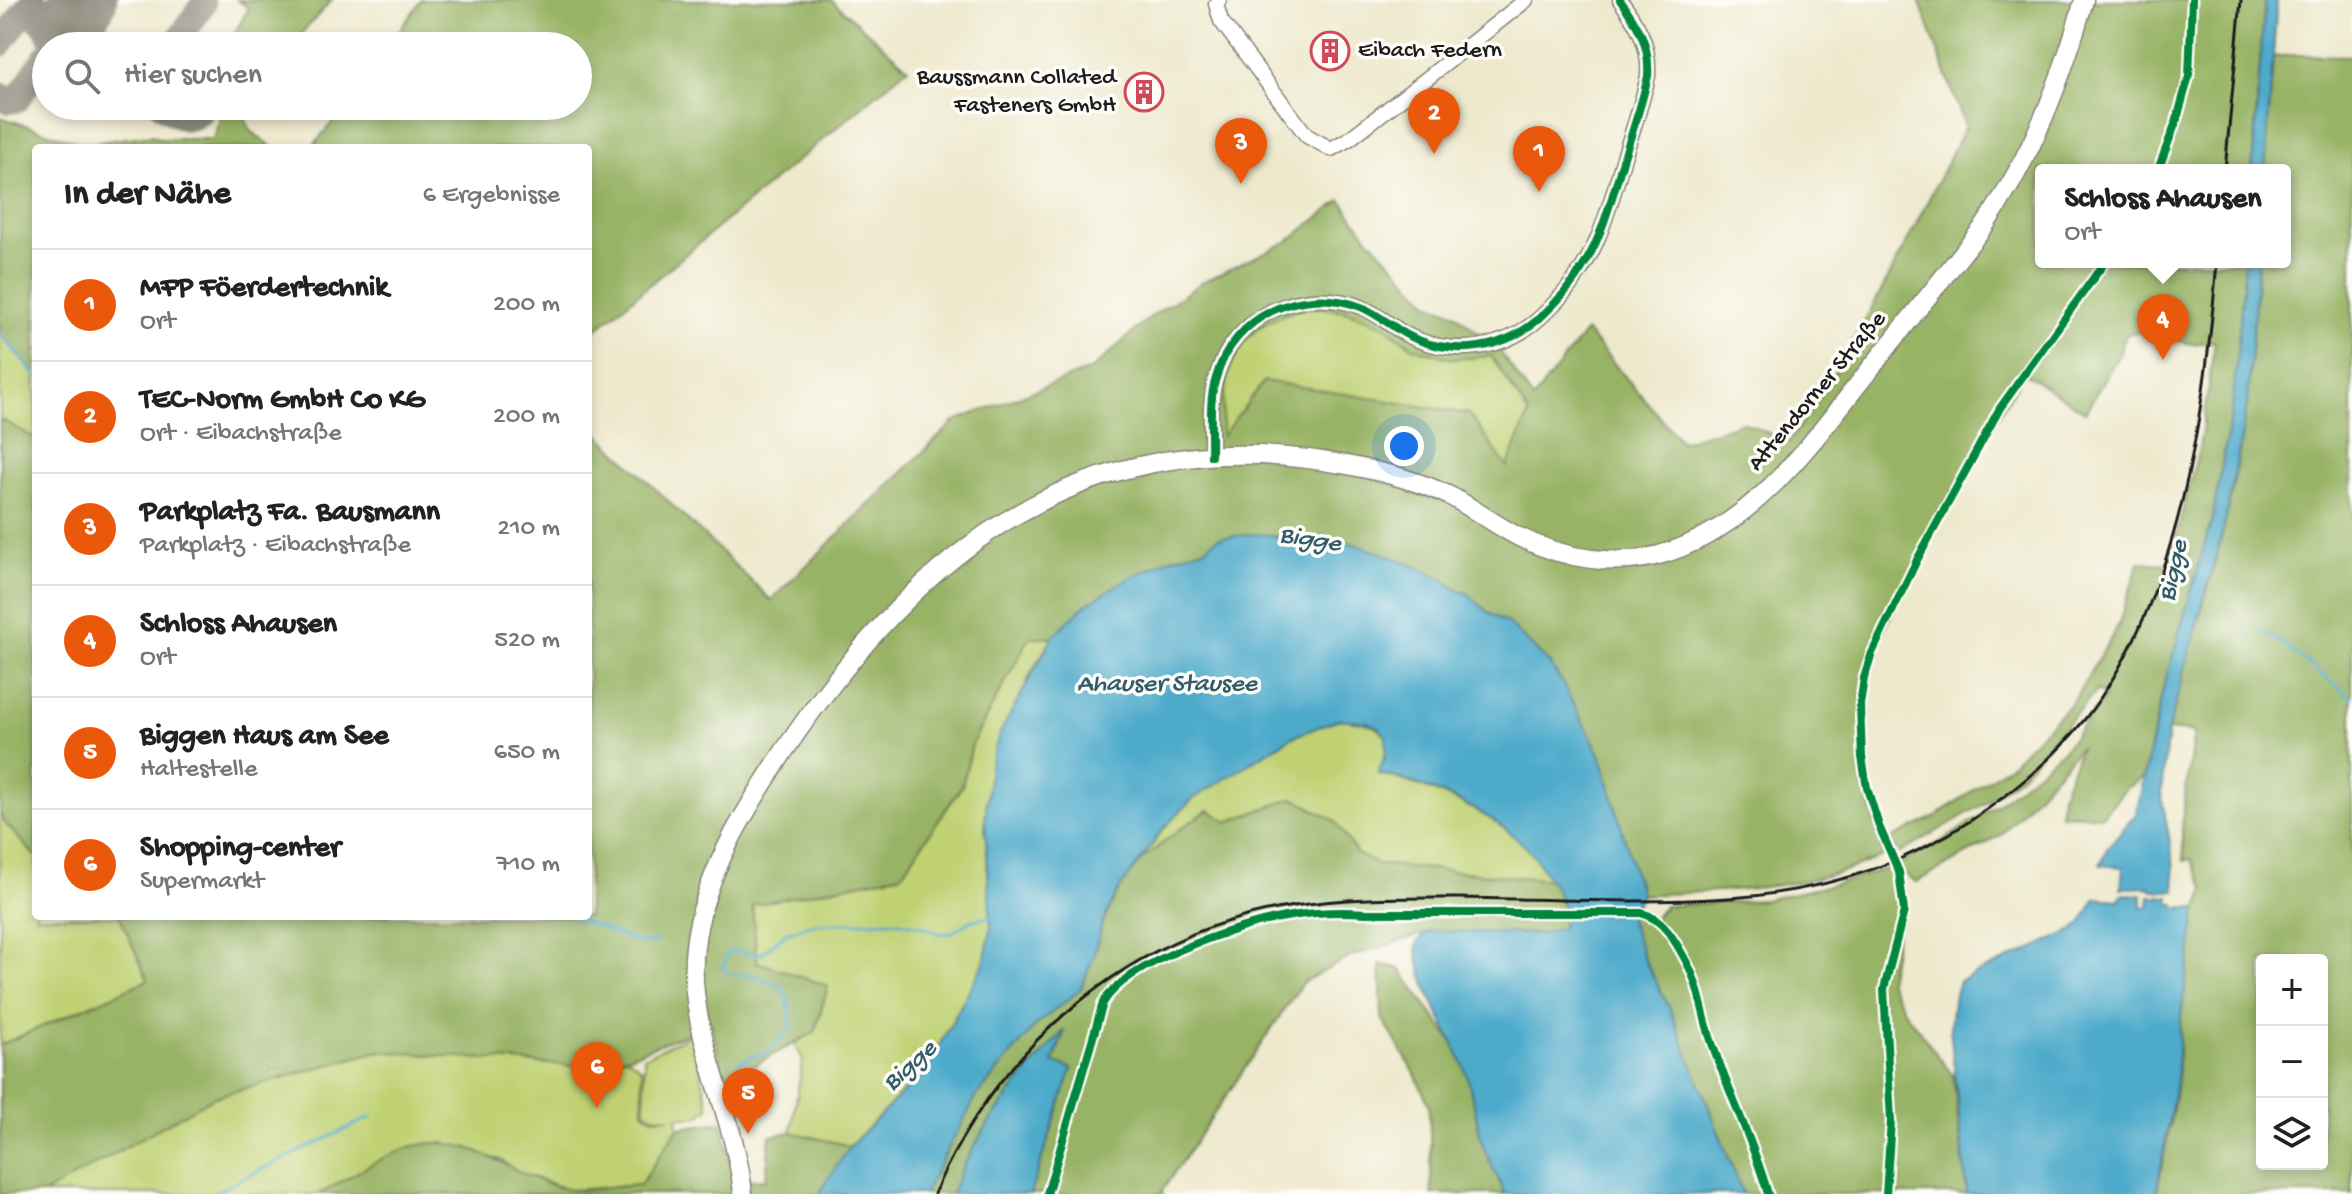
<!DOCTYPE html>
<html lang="de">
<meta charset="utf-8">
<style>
body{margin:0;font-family:"Gochi Hand",sans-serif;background:#f6f6f6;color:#222}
.controls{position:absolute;right:24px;bottom:24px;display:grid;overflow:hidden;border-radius:8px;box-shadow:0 4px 12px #0003}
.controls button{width:72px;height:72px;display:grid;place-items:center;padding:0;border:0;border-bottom:2px solid #e0e0e0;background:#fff;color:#222;font:40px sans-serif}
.you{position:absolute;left:1404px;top:446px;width:28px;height:28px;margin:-20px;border:6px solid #fff;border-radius:50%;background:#1a73e8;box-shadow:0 0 0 12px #1a73e833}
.badge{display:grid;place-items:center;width:52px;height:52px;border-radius:50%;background:#ea580c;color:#fff;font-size:26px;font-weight:700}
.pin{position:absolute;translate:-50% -66px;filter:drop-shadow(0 2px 4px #0008)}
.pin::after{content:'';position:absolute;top:42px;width:28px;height:24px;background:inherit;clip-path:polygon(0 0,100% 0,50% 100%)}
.popup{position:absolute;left:2035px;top:164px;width:256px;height:104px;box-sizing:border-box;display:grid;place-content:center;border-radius:8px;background:#fff;filter:drop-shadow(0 2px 6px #0005);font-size:26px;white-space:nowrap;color:#767676}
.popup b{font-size:30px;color:#222}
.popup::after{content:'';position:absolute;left:50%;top:100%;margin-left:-16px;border:16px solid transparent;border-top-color:#fff}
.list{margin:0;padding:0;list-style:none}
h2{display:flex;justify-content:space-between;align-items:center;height:104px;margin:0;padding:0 32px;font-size:34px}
h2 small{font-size:26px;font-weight:400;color:#767676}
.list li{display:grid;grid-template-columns:52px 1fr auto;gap:24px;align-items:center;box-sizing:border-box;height:112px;padding:0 32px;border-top:2px solid #e0e0e0}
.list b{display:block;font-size:30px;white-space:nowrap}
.list p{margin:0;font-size:26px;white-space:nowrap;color:#767676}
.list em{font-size:26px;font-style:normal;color:#767676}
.icon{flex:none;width:44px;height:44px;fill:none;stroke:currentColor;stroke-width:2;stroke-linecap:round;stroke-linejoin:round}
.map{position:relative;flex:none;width:2352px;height:1194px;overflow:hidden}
.search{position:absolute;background:#fff;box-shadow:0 4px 12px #0003;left:32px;top:32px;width:560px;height:88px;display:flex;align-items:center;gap:20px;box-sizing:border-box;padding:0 28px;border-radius:44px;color:#767676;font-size:30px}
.panel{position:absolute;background:#fff;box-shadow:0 4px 12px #0003;left:32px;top:144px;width:560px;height:776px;border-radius:8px}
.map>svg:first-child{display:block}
.green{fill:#c0d173;stroke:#6e7648;stroke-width:2}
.forest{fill:#98b365;stroke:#5a6840;stroke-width:2;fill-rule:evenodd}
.water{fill:#4daacb;stroke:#346374;stroke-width:2}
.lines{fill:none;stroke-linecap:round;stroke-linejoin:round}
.stream{stroke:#4daacb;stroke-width:3}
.taxiway{stroke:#858274;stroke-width:26}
.runway{stroke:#858274;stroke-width:66}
.minor-casing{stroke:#858274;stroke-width:17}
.major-casing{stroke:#858274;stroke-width:21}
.minor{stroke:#fff;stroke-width:14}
.major{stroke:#fff;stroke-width:18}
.rail{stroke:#1c1c1c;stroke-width:3}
.cycleway-casing{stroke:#fdfcf7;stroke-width:13}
.cycleway{stroke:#00873e;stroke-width:8}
.labels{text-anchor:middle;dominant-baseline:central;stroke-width:7;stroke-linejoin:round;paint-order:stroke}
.poi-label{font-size:24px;fill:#1c1c1c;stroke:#fdfcf7;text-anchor:start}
.street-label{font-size:24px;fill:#1c1c1c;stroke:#fdfcf7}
.water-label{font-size:26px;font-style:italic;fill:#325c6b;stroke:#fdfcf7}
</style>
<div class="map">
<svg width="2352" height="1194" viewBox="0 0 2352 1194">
<rect width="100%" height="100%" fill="#fdfcf7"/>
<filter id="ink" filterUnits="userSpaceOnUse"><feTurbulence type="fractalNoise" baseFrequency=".0125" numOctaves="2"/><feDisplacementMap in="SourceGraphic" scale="16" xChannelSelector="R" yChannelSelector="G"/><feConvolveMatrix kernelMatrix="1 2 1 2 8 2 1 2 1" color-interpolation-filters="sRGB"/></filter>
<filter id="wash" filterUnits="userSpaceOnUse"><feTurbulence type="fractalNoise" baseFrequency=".006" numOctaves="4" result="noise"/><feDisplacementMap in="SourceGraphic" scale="32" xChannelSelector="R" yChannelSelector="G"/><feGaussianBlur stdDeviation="1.8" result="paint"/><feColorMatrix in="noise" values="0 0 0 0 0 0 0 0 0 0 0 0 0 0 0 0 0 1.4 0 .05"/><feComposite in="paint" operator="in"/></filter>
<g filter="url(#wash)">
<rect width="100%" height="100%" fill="#eee9cd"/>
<path class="green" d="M1312 307 1343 310 1382 325 1415 348 1453 359 1491 356 1529 414 1507 468 1222 437C1222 423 1220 406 1223 392 1232 341 1262 316 1312 307Z
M0 334 36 375V439L0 419Z
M1053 636 1029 676 985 821 991 929 984 963 927 1068 850 1146 791 1132 803 1059 794 1044 815 1031 757 962 752 905 902 874 962 786 973 741 1029 638Z
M1339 719C1359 721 1373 722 1386 736V754L1378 774C1423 784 1498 814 1529 849 1537 858 1544 870 1551 880L1376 864 1357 854 1334 820 1293 798 1227 822 1208 810 1180 829 1142 860 1164 828 1193 799 1290 738Z
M0 813 4 822 36 857V916H120L148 980 0 1045Z
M692 1034 709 1108 697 1117H677L678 1128 640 1185 569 1190 515 1171 500 1159 395 1153 319 1194H43L214 1097 378 1051 577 1066 587 1060 627 1057 642 1069 643 1112 652 1118H670L653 1116 645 1111 644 1057Z"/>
<path class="forest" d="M237 0H332L290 46H227L249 8Z
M421 0H831L908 68 588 336V148H311L346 106H578V46H389Z
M1919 0H2265L2252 170H2041V262H2245L2233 403 2213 516 2164 685 2143 778 2126 788 2102 816 2060 814 2062 794 2081 746 2000 836 1916 882 1904 874 1900 863 1944 840 1998 804 2062 751 2105 697 2097 690 2021 775 1985 803 1900 853 1889 840 1936 816 2012 763 2074 700 2118 626 2139 562 2169 564 2200 444 2215 341 2192 344 2137 332 2128 334 2122 341 2120 353 2085 412 2024 373 1952 493 1872 653 1860 772 1884 855C1810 891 1723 891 1641 895L1600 754 1561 681 1549 663 1509 624 1489 613 1467 593 1457 590 1439 577 1342 540 1311 538 1292 541 1270 535 1218 538 1204 549 1171 558 1122 583 1084 606 1053 636 1029 638 973 741 962 785 902 874 752 905 757 962 828 986 815 1032 725 1081 711 1024 627 1057 587 1060 577 1066 378 1051 214 1097 43 1194H0V1045L148 980 120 917 117 916H588V424L771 600 955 421 1092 369 1149 318 1206 280 1287 242 1341 200 1367 236 1429 303 1455 313 1484 338 1495 344 1533 399 1586 331 1681 442 1743 422 1789 442C1859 342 1912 234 1965 126ZM1312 307 1343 310 1382 325 1415 348 1453 359 1491 356 1529 414 1507 467 1469 414 1264 381 1222 436C1222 364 1235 321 1312 307Z
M2292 55 2352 56V1194H2156C2164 1156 2173 1117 2177 1079 2182 1023 2181 940 2205 890L2191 859 2184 861 2182 836 2183 810 2194 732 2168 730C2186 661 2208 593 2225 523 2246 437 2252 350 2258 262H2285V170H2265L2273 57ZM2262 960H2322V1164H2262Z
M221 106H241L250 130 273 148H36V375L0 334V117L83 144 152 135 162 139H213L220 119Z
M0 419 36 439V857L4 822 0 813Z
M1293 798 1334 820 1357 854 1376 864 1551 880C1561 894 1566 911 1563 928L1540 934 1432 931 1352 956 1303 982 1162 1191 1163 1194H1030L1071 1069 1053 1063 1064 1032C1018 1079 975 1133 951 1194H924L975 1097 1036 1025 1080 990 1093 959 1102 924 1118 891 1142 860 1180 829 1209 810 1228 822Z
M1893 867 1900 899 1899 921 1888 981 1903 1009 1953 1076 1967 1194H1743L1670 1009 1645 960 1629 917 1631 914 1652 920 1665 906 1764 900 1835 884Z
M1380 964 1400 969 1458 1050 1467 1074 1483 1146 1505 1194H1432L1429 1105 1414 1072 1382 1018Z
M722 1122 735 1181 766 1179 770 1136 791 1132 850 1146 819 1194H319C346 1180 390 1150 418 1145 475 1133 514 1179 567 1189 586 1193 619 1186 640 1185L678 1128Z"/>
<path class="water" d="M2265 0H2277L2265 170H2252Z
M2245 262H2258L2247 405 2238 456 2225 522 2168 730 2161 794 2173 858 2175 891 2152 890 2149 887 2121 888 2123 867 2100 865 2107 848 2136 814 2164 685 2213 516 2233 403Z
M1253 534 1270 535 1292 541 1311 538 1342 540 1401 560 1440 577 1457 590 1467 593 1489 613 1509 624 1549 663 1561 681 1600 754 1641 895 1629 918 1645 960 1670 1009 1743 1194H1505C1498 1177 1488 1160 1482 1143 1476 1119 1473 1093 1465 1070 1452 1034 1418 986 1417 948 1417 939 1424 934 1432 931L1540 934 1562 928C1567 909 1559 892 1548 877 1541 867 1535 855 1526 847 1488 809 1429 785 1378 773L1386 754V736L1378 727 1366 722 1339 719 1290 738 1193 799 1164 828 1118 891 1102 924 1093 959 1080 990 1036 1025 976 1097 924 1194H819L850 1146 927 1068 984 963 991 929 985 821 990 764 999 735 1053 636 1084 606 1122 582 1171 558 1204 549 1218 538Z
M2121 894 2142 895V906L2149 907 2150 896 2170 897V904H2175L2176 907 2197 908 2181 1015 2176 1082 2156 1194H1967L1950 1028 1953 1001 1959 981 2074 930 2082 922 2096 898 2119 900Z
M1065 1030 1053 1062 1072 1069 1030 1194H951C976 1132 1020 1078 1065 1030Z"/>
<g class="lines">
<path class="stream" d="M0 334 36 375
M2242 625 2246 627
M2261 631 2280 642 2352 698
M570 916 638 942H658
M738 1062 766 1053 792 1028 787 997 781 986 751 975 729 974 723 968 728 951 761 954 786 933 813 924 894 921 924 927 938 933 950 934 970 921 993 916
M211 1194 371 1117"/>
<path class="taxiway" d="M32 1C34 21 47 32 67 25
M0 44 33 0
M175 46 203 4
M0 95 10 101 17 100 46 56
M163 106C180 117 191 126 205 106"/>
<path class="runway" d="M67 25 84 0"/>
</g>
</g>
<g filter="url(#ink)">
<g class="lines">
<defs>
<path id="minor" d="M1219 0 1216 4 1221 21 1307 136 1331 149 1349 139 1420 84 1526 0
M1211 456C1212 430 1208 402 1216 378 1233 316 1301 284 1361 307 1378 314 1391 326 1407 335 1434 349 1467 352 1496 343 1517 337 1536 323 1551 307 1596 263 1607 216 1624 157 1633 130 1642 104 1648 76 1650 44 1638 25 1620 0"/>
<path id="major" d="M743 1194C735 1110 685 1031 695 946 703 876 746 809 784 751 922 546 1087 416 1347 465 1382 472 1417 480 1450 496 1473 508 1494 524 1517 536 1563 559 1619 569 1669 552 1755 523 1809 446 1863 378 1904 327 1944 276 1985 225 2033 154 2061 82 2084 0"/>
</defs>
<use href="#minor" class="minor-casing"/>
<use href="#major" class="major-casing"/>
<use href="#minor" class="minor"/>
<use href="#major" class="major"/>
<path class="rail" d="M2225 170 2241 0
M934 1194C999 1045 1131 931 1294 906 1348 897 1403 898 1457 898 1548 899 1640 904 1730 898 1815 892 1899 868 1970 821 2012 793 2053 759 2085 719 2180 598 2205 411 2217 262"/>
<defs>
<path id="cycleway" d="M2158 170 2177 119 2189 76 2192 0
M1211 456C1212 430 1208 402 1216 378 1233 316 1301 284 1361 307 1378 314 1391 326 1407 335 1434 349 1467 352 1496 343 1517 337 1536 323 1551 307 1596 263 1607 216 1624 157 1633 130 1642 104 1648 76 1650 44 1638 25 1620 0
M1047 1194 1103 1003C1127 961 1244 923 1291 916 1316 912 1341 911 1366 913H1641C1663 918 1676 942 1686 961 1699 984 1702 1012 1710 1037 1727 1090 1753 1140 1768 1194
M1886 1194 1891 1121 1884 989 1904 911 1899 872 1879 826 1867 788 1862 757 1860 705 1864 678 1872 653 1917 560 2000 408 2105 262"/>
</defs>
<use href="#cycleway" class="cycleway-casing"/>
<use href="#cycleway" class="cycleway"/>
</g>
</g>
<defs>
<symbol id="building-ring" viewBox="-11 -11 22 22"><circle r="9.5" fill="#fdfcf7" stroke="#d1495b" stroke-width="1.5"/><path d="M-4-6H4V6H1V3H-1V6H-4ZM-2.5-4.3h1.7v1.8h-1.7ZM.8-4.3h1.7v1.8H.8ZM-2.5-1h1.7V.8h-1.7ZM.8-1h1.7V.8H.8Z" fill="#d1495b"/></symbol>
</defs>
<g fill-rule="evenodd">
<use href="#building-ring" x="1308" y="29" width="44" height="44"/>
<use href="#building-ring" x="1122" y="70" width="44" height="44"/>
</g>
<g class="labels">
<g class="poi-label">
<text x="1358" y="51">Eibach Federn</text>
<text x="1116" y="78" text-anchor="end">Baussmann Collated<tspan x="1116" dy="28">Fasteners GmbH</tspan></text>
</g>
<g class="street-label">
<text transform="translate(1818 392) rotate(-50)">Attendorner Straße</text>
</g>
<g class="water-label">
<text transform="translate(1310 541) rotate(9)">Bigge</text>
<text transform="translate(2175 571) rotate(-77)">Bigge</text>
<text x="1167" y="685">Ahauser Stausee</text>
<text transform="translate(911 1067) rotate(-42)">Bigge</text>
</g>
</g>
</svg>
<div class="controls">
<button>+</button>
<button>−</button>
<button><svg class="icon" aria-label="layers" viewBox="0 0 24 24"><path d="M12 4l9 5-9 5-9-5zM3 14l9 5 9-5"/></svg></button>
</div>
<div class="you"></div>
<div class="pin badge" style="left:1539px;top:192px">1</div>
<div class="pin badge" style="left:1434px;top:154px">2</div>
<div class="pin badge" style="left:1241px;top:184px">3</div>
<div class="pin badge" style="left:2163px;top:360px">4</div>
<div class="popup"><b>Schloss Ahausen</b>Ort</div>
<div class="pin badge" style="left:748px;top:1134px">5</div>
<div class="pin badge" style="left:597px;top:1108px">6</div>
<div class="search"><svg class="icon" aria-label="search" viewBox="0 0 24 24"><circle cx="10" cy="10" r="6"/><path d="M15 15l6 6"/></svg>Hier suchen</div>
<section class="panel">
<h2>In der Nähe<small>6 Ergebnisse</small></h2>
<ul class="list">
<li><span class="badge">1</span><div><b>MFP Föerdertechnik</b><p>Ort</p></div><em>200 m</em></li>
<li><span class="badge">2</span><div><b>TEC-Norm GmbH Co KG</b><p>Ort · Eibachstraße</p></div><em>200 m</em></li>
<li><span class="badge">3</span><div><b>Parkplatz Fa. Bausmann</b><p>Parkplatz · Eibachstraße</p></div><em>210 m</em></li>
<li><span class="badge">4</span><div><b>Schloss Ahausen</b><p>Ort</p></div><em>520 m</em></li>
<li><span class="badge">5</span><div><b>Biggen Haus am See</b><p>Haltestelle</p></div><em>650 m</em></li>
<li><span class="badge">6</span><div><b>Shopping-center</b><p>Supermarkt</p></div><em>710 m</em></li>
</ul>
</section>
</div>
